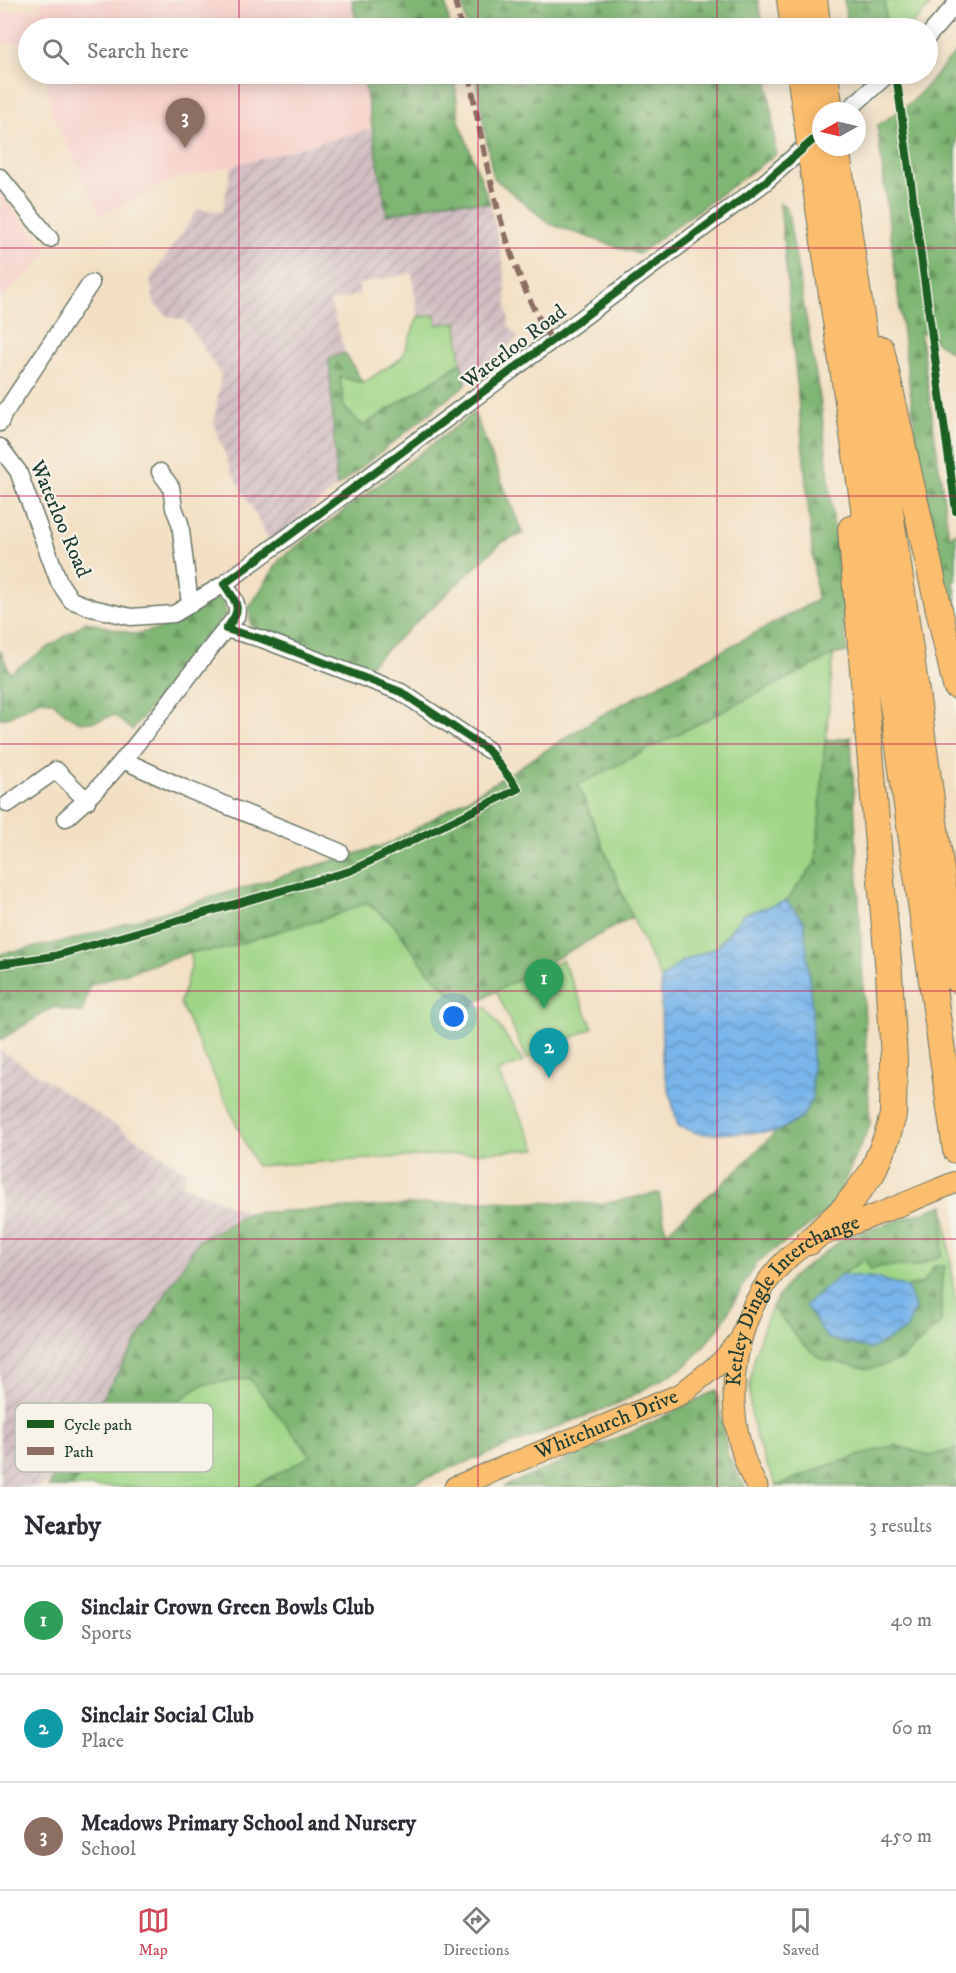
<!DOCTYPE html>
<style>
body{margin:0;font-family:"IM FELL DW Pica",serif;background:#f7f7f7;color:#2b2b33}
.compass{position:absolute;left:812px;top:102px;width:54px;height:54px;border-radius:50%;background:#fff;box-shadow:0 3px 15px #0003;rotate:262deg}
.you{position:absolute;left:454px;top:1017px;width:21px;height:21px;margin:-15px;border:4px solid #fff;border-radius:50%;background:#1a73e8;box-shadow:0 0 0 9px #1a73e833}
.badge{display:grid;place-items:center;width:39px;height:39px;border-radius:50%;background:#d1495b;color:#fff;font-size:20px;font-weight:700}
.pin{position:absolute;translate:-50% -50px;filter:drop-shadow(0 2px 3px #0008)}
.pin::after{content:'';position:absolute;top:32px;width:21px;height:18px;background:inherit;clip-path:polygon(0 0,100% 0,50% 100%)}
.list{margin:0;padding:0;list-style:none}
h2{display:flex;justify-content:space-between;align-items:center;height:78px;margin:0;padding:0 24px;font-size:26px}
h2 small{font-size:20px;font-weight:400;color:#7c7c81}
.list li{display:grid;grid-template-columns:39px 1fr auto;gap:18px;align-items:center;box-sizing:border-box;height:108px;padding:0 24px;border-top:2px solid #e1e1e2}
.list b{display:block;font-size:22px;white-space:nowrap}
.list p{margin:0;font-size:20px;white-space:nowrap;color:#7c7c81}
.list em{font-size:20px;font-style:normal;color:#7c7c81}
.icon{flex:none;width:33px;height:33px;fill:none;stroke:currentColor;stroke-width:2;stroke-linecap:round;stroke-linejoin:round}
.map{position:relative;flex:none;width:956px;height:1487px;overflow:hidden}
.search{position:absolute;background:#fff;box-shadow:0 3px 15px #0003;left:18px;right:18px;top:18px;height:66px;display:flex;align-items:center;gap:15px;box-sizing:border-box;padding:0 21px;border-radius:33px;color:#7c7c81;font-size:22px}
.sheet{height:402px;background:#fff}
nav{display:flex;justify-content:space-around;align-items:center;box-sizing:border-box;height:84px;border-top:2px solid #e1e1e2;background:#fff;font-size:16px;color:#7c7c81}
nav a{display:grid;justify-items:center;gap:3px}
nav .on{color:#d1495b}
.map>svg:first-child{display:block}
.built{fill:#f7d0ca}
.industrial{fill:url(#industrial-furrows)}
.green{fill:#9fd586;stroke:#5f895d;stroke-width:1.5}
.forest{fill:url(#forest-firs);stroke:#4f7a54;stroke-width:1.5}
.water{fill:url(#water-waves);stroke:#4c7990;stroke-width:1.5}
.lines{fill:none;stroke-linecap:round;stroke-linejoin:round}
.minor-casing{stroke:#697666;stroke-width:19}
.major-casing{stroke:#697666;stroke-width:23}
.highway-casing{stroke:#697666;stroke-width:28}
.minor{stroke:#fff;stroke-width:16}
.major{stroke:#fbbd6e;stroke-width:21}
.highway{stroke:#fbbd6e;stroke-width:26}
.highway-bridge-casing{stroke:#697666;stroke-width:28;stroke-linecap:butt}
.highway-bridge{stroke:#fbbd6e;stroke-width:26}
.quiet{stroke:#8d6e63;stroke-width:6;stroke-dasharray:12 6;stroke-linecap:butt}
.cycleway-casing{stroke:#f7f3e8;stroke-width:11}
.cycleway{stroke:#1b5e20;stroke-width:8}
.grid{fill:none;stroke:#c2185b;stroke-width:1.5;stroke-opacity:0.55}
.labels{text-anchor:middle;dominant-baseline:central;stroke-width:4.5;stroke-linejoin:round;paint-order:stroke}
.street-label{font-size:21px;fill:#1f3d34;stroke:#f7f3e8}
.key{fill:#f7f3e8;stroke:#b6bcb2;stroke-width:1.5}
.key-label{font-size:16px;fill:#1f3d34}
</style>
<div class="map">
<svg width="956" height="1487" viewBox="0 0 956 1487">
<defs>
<pattern id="industrial-furrows" width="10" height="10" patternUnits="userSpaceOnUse" patternTransform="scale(1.5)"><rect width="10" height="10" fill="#d2bec2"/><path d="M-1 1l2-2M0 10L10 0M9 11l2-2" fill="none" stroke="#aa9c9e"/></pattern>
<pattern id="forest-firs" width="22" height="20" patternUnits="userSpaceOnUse" patternTransform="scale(1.5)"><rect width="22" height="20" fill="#7fb673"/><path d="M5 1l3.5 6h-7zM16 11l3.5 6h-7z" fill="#67955f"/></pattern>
<pattern id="water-waves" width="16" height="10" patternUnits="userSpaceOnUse" patternTransform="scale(1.5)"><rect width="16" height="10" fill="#79b5eb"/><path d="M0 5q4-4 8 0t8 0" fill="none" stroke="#6394bf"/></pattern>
</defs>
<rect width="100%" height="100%" fill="#f7f3e8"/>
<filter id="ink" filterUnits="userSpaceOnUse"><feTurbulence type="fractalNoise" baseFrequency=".0167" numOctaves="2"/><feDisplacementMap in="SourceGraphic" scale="12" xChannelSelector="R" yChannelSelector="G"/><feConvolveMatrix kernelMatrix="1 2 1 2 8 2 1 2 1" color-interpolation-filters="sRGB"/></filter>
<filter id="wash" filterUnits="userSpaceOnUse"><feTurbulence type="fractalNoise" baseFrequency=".008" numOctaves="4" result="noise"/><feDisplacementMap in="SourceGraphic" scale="24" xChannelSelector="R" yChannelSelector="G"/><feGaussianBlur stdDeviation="1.35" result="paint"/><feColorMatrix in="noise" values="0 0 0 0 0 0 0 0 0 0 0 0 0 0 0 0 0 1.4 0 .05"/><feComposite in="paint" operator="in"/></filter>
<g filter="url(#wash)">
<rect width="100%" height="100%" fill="#f3e0c4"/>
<path class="built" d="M41 0H352L357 28H28V43L0 44V13L41 9Z
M45 74H363L371 129 232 166 171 180 101 216 51 112Z
M0 193 48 253 0 300Z"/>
<path class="industrial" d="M371 129 387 215 450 201 490 204 503 263 509 326 518 337 466 384 461 363 457 322 437 325 435 315 418 317 412 273 358 284 360 294 330 302 345 353 329 358 337 487 270 542 230 468 214 424 221 375 185 320 168 317 154 303 150 280 198 209 222 212 232 166Z
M0 1050 187 1172 181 1184 249 1213 198 1241 53 1478 39 1487H0Z"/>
<path class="green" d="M885 0H935L909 28H886Z
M435 315 437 325 457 322 461 363 363 426 344 407 340 377 363 383 402 358 418 317Z
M833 655 816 863 786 901 744 914 717 947 681 962 661 979 632 917 578 785Z
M367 903 393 924 428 971 448 991 469 1006 486 1007 523 1062 497 1072 537 1149 256 1166 180 1003 191 967V952L220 950Z
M562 960 593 1028 527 1059 496 990Z
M944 1205 956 1307V1449L930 1456 895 1445 830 1465 777 1486C741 1420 742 1375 772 1307L804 1345 925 1336 941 1323V1289L945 1266 923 1283 907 1287 878 1278 841 1275 865 1259 871 1270 882 1266H917L942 1255Z
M249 1378 312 1456 253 1487H68L161 1413 202 1385Z"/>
<path class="forest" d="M352 0H445L450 28H357Z
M462 0H758L762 28H467Z
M844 0H885L886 28H848Z
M956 52V355L920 331 949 537 956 532V580L953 582 956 591V623L943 582 917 446 877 126 913 101Z
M363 74H454L459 121 490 204 450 201 387 215Z
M475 74H767L776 154 638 254 550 224 493 177Z
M780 203 787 208 821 404 847 652 833 655 578 785 632 917 469 1006 448 991 428 971 393 924 367 903 319 921 274 932 220 950 191 952 90 985 82 1013 53 1007 2 1039H0V954L71 940 391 843 496 782 600 716 817 600Z
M345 353 363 383 340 377 344 407 363 426 461 363 466 384 337 487 329 358Z
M474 413 523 534 502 542 367 668 251 627 249 608 281 558Z
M216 598 224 602 226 614 132 730 114 715C81 727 77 725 52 701L40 700 6 718H0V650L10 673 86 622 135 634 164 628Z
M851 737 870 1125 831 1210 757 1262 719 1328 686 1366 621 1402 403 1487H253L311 1456 249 1378 202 1385 161 1413 68 1487H48L198 1241 249 1213 485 1201 601 1204 659 1193 666 1232 733 1174 776 1132 802 1118 804 922 786 901 816 862 825 741Z
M944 1205 942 1255 917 1266H882L871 1270 865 1259 841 1275 915 1308 907 1287 923 1283 934 1266H945L941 1289V1323L899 1361 869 1369 821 1359 804 1345 772 1307 791 1278 843 1239Z
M716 1390 728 1456 745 1487H503L641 1428Z
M895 1445 930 1456 956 1449V1487L777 1486 829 1465Z"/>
<path class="water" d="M786 901 804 921 812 1010V1098L802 1118 776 1132 700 1134 678 1126 662 1062 661 979 681 962 717 947 744 914Z
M841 1275 878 1278 907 1287 915 1308 907 1329 871 1349 827 1338 805 1305Z"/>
</g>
<g filter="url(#ink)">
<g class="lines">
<defs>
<path id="minor" d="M928 36 956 4
M847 111 888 74
M0 177 50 239
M0 423 3 415 91 283
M0 447 18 471 59 582 71 600 92 608 131 617 174 614 224 584 764 183 814 139
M160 472 171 487 174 508 180 523 190 604
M226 629 262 639 401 692 488 750
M123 760 184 788 340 852
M8 804 56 770 87 801
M66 818C133 761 179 683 236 617 240 603 231 595 224 584"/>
<g id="major">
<path id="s1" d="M455 1487 681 1394 721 1362 741 1339"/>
<path id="s2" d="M757 1487C714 1412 731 1290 809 1242 822 1234 840 1229 855 1223 889 1210 922 1196 956 1182"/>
</g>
<path id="highway" d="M790 0 794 28
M814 0 818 28
M800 74 808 128
M825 74 830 111
M836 147 903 599 956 979
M811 155 880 614 956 1150
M881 349 956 686
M809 1242 846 1207 872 1173 887 1137 893 1115 894 1059 889 973 851 529"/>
</defs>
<use href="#minor" class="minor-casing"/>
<use href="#major" class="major-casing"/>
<use href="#highway" class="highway-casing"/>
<use href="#minor" class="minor"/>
<use href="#major" class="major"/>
<use href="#highway" class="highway"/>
<defs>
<path id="highway-bridge" d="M808 128 811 155"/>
</defs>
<use href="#highway-bridge" class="highway-bridge-casing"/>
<use href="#highway-bridge" class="highway-bridge"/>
<path class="quiet" d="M455 0 461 28
M469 74C487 165 502 261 552 341"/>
<defs>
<path id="cycleway" d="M896 74 956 511
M0 964 54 956 350 871 518 789 488 750 401 692 262 639 226 629C243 609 238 604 224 584L764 183 821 133"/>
</defs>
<use href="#cycleway" class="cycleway-casing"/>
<use href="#cycleway" class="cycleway"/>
</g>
</g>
<path class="grid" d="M239 0V28M478 0V28M717 0V28M239 74V1487M478 74V1487M717 74V1487M0 248H956M0 496H956M0 744H956M0 991H956M0 1239H956"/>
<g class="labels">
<g class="street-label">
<text transform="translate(514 347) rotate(-37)">Waterloo Road</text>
<text transform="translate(60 519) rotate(67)">Waterloo Road</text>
<text stroke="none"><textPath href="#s2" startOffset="216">Ketley Dingle Interchange</textPath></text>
<text stroke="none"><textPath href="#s1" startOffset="164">Whitchurch Drive</textPath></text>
</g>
</g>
<rect x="15" y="1403" width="198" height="69" rx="9" class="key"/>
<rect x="27" y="1420" width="27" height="8" fill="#1b5e20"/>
<rect x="27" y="1447" width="27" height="8" fill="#8d6e63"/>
<g class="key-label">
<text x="64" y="1430">Cycle path</text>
<text x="64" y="1457">Path</text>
</g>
</svg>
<svg class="compass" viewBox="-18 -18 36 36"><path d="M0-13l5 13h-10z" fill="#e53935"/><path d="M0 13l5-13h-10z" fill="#7c7c81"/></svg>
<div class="you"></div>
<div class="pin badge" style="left:544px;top:1009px;background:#2e9e5b">1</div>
<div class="pin badge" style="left:549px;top:1078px;background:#0f9aa8">2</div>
<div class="pin badge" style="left:185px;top:148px;background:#8d6e63">3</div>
<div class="search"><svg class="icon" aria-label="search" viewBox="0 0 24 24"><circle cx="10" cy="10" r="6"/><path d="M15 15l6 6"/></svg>Search here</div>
</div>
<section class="sheet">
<h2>Nearby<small>3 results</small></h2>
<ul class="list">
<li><span class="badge" style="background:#2e9e5b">1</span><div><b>Sinclair Crown Green Bowls Club</b><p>Sports</p></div><em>40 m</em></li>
<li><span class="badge" style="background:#0f9aa8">2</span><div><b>Sinclair Social Club</b><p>Place</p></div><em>60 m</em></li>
<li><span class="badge" style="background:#8d6e63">3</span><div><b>Meadows Primary School and Nursery</b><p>School</p></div><em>450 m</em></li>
</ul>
</section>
<nav>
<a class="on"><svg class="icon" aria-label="map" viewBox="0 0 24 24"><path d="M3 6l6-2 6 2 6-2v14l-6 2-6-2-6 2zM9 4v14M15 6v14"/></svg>Map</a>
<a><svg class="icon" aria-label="directions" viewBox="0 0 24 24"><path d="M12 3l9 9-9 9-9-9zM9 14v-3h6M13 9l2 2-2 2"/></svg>Directions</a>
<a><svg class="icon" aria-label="saved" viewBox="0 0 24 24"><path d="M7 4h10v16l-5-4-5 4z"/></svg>Saved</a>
</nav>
